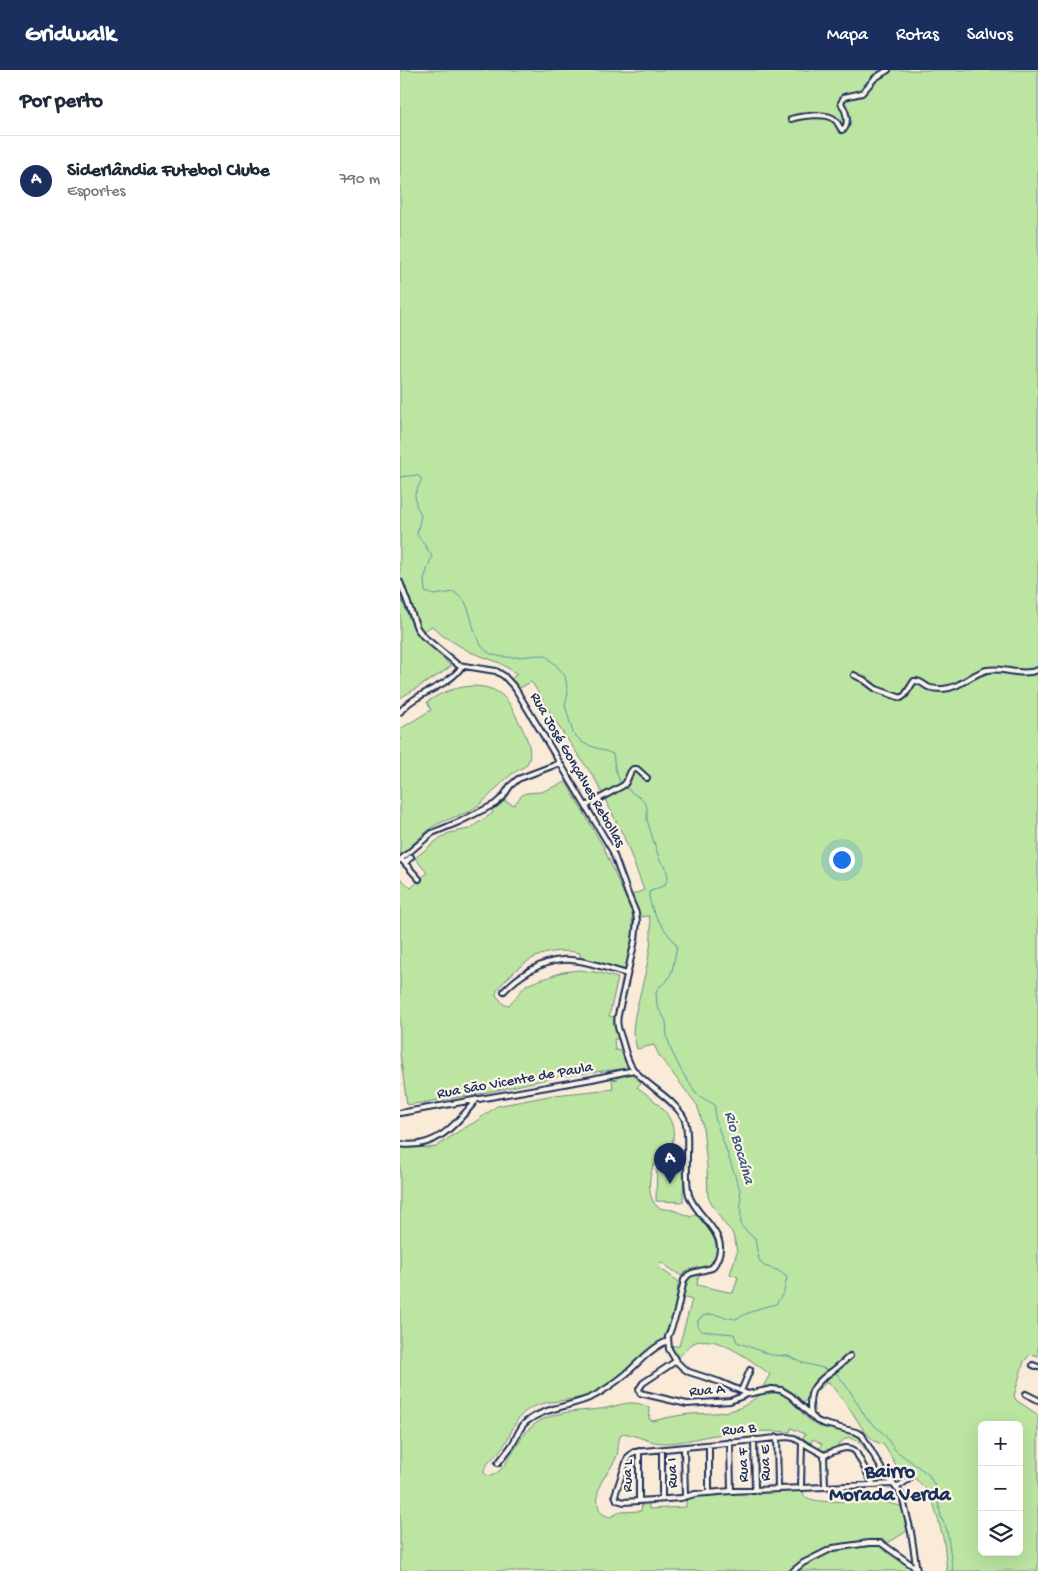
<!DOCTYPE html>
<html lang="pt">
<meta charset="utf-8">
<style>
body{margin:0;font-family:"Gochi Hand",sans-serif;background:#f6f6f7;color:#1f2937}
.controls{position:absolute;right:15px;bottom:15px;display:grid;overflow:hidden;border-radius:8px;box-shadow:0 5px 20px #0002}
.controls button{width:45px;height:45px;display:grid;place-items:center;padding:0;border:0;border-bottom:1px solid #e0e1e3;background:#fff;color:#1f2937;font:25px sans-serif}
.you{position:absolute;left:441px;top:789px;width:18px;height:18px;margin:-12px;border:4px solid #fff;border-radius:50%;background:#1a73e8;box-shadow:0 0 0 8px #1a73e833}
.badge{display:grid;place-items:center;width:32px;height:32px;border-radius:50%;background:#1b2f5e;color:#fff;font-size:16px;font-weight:700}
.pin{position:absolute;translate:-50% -41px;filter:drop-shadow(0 1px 2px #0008)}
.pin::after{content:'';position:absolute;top:26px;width:18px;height:15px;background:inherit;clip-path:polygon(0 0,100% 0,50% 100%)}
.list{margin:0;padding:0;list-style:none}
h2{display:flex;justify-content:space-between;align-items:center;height:65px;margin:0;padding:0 20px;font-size:21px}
h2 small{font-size:16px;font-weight:400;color:#747a83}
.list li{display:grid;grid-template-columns:32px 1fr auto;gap:15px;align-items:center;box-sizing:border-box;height:90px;padding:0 20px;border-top:1px solid #e0e1e3}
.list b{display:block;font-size:19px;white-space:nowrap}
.list p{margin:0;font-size:16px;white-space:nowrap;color:#747a83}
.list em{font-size:16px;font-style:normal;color:#747a83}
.icon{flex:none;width:28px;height:28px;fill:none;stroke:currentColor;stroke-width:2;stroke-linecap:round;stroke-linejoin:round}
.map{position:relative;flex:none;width:638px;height:1501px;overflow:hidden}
header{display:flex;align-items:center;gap:30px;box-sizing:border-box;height:70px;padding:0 25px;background:#1b2f5e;color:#fff}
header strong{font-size:24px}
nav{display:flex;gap:28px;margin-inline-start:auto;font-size:18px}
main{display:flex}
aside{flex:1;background:#fff}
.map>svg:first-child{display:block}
.green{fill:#bbe5a1;stroke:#6b8a80;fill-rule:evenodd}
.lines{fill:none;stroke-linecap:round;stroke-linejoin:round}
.stream{stroke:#5b93ae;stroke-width:1}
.minor-casing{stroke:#1b2f5e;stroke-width:8}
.minor{stroke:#fcf5e5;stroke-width:4}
.labels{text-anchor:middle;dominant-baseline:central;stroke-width:4.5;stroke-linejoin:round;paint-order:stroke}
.street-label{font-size:15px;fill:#1b2f5e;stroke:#fcf5e5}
.water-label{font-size:16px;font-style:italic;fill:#36587f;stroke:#fcf5e5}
.district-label{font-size:20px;font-weight:bold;fill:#1b2f5e;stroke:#fcf5e5}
</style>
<header>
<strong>Gridwalk</strong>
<nav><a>Mapa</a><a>Rotas</a><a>Salvos</a></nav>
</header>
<main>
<aside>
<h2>Por perto<small></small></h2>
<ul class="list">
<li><span class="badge">A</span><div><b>Siderlândia Futebol Clube</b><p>Esportes</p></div><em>790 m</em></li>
</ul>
</aside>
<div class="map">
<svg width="638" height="1501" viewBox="0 0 638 1501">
<rect width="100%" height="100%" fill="#faead8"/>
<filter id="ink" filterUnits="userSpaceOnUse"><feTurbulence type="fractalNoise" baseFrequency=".02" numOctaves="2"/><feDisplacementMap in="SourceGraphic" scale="10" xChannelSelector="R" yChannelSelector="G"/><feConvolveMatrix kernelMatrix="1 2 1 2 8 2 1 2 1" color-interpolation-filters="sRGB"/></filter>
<g filter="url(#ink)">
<path class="green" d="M0 0H638V1286L631 1284 624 1291 614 1326 616 1330 638 1345V1501H547L544 1471 531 1424 518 1411 496 1395 484 1375 474 1371 464 1361 452 1342 428 1311 403 1333C391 1319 382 1313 363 1317L370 1304C352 1292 314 1260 292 1274 287 1277 282 1284 278 1288L275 1285 272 1276H279L292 1230 282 1227C285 1216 286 1206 299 1203L297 1215 333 1223 338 1207 330 1204 337 1182 335 1171 332 1162 323 1152 308 1127 307 1097 303 1057 300 1044 297 1035 260 987 254 975 237 979 233 962 234 951C239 921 257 875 249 846L240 847 232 825 244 820 224 767 195 709 161 660 133 614 131 612 118 619 111 609 117 604 100 593 70 582 43 566 32 556 21 562 17 556 0 511ZM582 1355H619V1482H582Z
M0 525 13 558 16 563 51 596 42 603 0 628Z
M73 616C97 617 106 625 116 646 122 658 133 676 129 690 127 698 118 699 112 704 100 713 91 726 79 735 65 746 46 748 31 758 20 767 10 777 0 786V659L31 640 27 632C42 622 55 617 73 616Z
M166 712 203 776 232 843 233 863 225 900 180 888V883C150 877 128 886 107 909 102 914 97 918 96 925L104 935H109L126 915 163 902 180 900 200 903 218 908 209 946 214 947V954L219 969H214L215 980 222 981 229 998 161 1006 79 1024 7 1035 0 983V808L11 818 27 803 15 788 40 768 49 763 69 759 93 743 91 738 102 730 114 735 122 725 126 723 141 722Z
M234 1002 243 1011 237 1017C257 1032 283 1050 270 1079 267 1086 258 1088 254 1095 248 1105 247 1130 258 1137 263 1140 269 1139 273 1140 279 1142 285 1145 291 1147L297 1143C308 1157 328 1181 308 1197 298 1200 289 1198 281 1206L261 1192 258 1197 278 1211C277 1229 276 1248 267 1263 262 1273 249 1280 241 1287 223 1302 206 1322 182 1327 164 1332 141 1330 126 1341 113 1350 111 1368 101 1379 96 1386 83 1395 84 1403L88 1406C105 1407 118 1367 130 1358 151 1340 175 1342 200 1339 219 1337 230 1327 249 1338L250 1341 249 1349 253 1351C265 1348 278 1345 291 1344 308 1343 323 1344 339 1338 353 1333 362 1316 381 1324 396 1330 403 1349 418 1356 431 1361 451 1358 462 1368 465 1372 468 1377 470 1381V1384C465 1382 464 1375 459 1372 456 1370 452 1370 449 1367 441 1370 437 1379 426 1383L419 1379 422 1374 413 1369 410 1374 402 1369 405 1364 391 1358 390 1362C364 1360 335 1362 309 1366 294 1369 279 1373 264 1373 249 1373 237 1365 223 1363 216 1368 220 1380 216 1388 208 1405 195 1413 198 1434 199 1441 202 1445 210 1447L220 1442 241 1441 242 1433 249 1432V1439L286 1437V1430C301 1422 323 1423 340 1422 361 1421 382 1420 403 1420L404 1426C419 1436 450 1429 467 1431 479 1431 492 1433 503 1437L509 1460 486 1474C471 1467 449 1473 435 1477V1479L463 1475H478L514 1499V1501H0V1076L28 1078 36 1077 59 1061 75 1052 97 1036 154 1025 213 1019 212 1010 218 1009 217 1005Z
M257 1096 284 1097 283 1132 256 1131Z"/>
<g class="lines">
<path class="stream" d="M0 407 17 405 22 409 15 424 16 435 21 445 17 464 32 486 24 509 25 522 34 525 54 522C57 525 63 528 65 532 74 548 73 579 94 585 110 590 129 585 145 585L157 596 165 606 168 623 165 635 173 663 183 673 213 684 215 698 220 712 231 722 242 729 247 737V750L260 791 266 797 268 807 265 815 249 822C249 844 266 860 277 876L272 901 267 911 260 916 256 922 257 936 266 951 267 967 272 982 281 1000 296 1024 315 1035V1048L340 1120C342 1132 340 1144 341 1156L355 1169 359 1190 364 1196 377 1200 387 1207 384 1222 376 1234 360 1238 335 1249 311 1244 303 1246 298 1250V1257L301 1261 334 1264 337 1272 371 1285 388 1286 403 1293 430 1300
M434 1302 438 1305 450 1321 466 1348 484 1364 495 1380 528 1404 535 1416 541 1447 547 1460 553 1501"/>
<defs>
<path id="minor" d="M391 49C400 46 428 42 435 50 438 52 439 57 442 60L445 58C449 50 446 41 441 33L444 27 462 23 475 8 488 0
M0 512 17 558 23 566 58 595 96 601 104 606 115 618 212 780 228 824 236 843 237 851 235 870 218 945C216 954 219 961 222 970 225 980 227 991 233 999 247 1016 271 1027 283 1046 292 1061 283 1103 289 1125 297 1150 337 1166 312 1198L292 1203 288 1205 284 1210 276 1245 268 1267 269 1279 276 1291 283 1298 289 1302 320 1312 348 1324 372 1319 381 1320 391 1326 417 1351 425 1354 456 1362 462 1365 484 1403 498 1420 502 1426 511 1462 517 1501
M454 605 464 610 476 619 501 628 505 625 514 611C521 610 522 614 528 617 532 619 539 619 543 619 560 618 571 604 587 600 604 597 621 607 638 600
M0 642C15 622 48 618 62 596
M186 736 224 715C229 710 228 703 233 699H237L247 708
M1 789 19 809
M0 790 32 763 59 752 95 734 103 727 110 716 118 709 160 693
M5 793 11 787
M104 921C118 906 141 891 162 890 180 888 209 899 227 904
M0 1043 192 1009 234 1000
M0 1074C36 1080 56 1054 77 1029
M276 1291 243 1313 239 1319 240 1323 287 1334 330 1331 348 1324
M633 1295 638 1297
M341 1321 350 1300
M626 1324 638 1330
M411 1345C408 1324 411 1317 428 1304 436 1299 443 1292 450 1286
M377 1367 378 1418
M354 1369 355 1420
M330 1372 331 1421
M309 1375V1423
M284 1378 285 1427
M262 1380V1429
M239 1381V1430
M424 1385 425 1416
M98 1393C103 1387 108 1381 112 1375 117 1367 119 1358 126 1352 147 1336 172 1337 194 1326 205 1320 216 1312 226 1304 237 1294 253 1276 268 1271
M473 1414 456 1382C447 1373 434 1382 424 1385L394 1368 387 1367 234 1382 228 1387 215 1425 217 1430 224 1432 281 1428 295 1424 331 1421 493 1414
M401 1417 402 1372
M496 1418 509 1409
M393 1501 403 1493 433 1478 469 1473H481L516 1498"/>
</defs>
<use href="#minor" class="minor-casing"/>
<use href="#minor" class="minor"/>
</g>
</g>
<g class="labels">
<g class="street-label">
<text transform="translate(177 700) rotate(60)">Rua José Gonçalves Rebollas</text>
<text transform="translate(115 1011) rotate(-10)">Rua São Vicente de Paula</text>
<text transform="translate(307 1321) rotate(-5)">Rua A</text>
<text transform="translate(339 1360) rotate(-6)">Rua B</text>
<text transform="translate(366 1393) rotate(-91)">Rua E</text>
<text transform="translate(344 1395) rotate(-91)">Rua F</text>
<text transform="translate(273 1403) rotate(-92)">Rua I</text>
<text transform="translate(228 1406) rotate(-90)">Rua L</text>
</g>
<g class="water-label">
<text transform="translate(338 1078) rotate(74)">Rio Bocaína</text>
</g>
<g class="district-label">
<text x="490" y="1403">Bairro<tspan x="490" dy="23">Morada Verda</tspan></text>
</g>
</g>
</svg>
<div class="controls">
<button>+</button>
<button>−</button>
<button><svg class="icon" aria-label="layers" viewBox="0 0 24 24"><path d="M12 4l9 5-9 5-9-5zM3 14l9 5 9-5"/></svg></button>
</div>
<div class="you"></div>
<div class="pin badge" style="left:270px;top:1114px">A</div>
</div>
</main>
